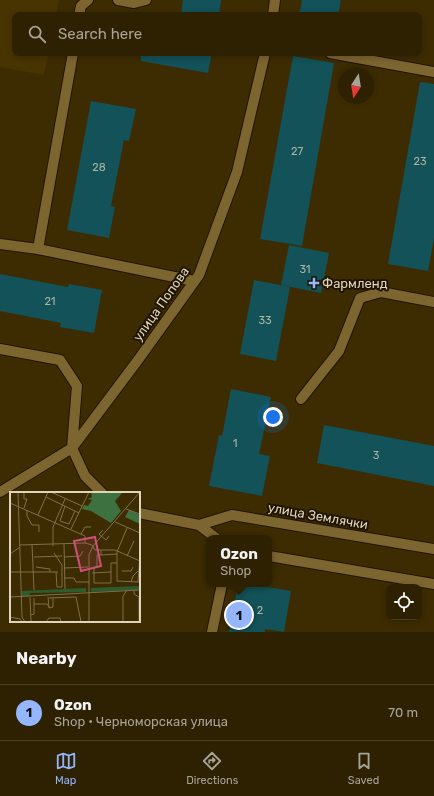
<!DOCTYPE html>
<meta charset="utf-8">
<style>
body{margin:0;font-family:Rubik,sans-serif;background:#3a2e10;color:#f1f3f6}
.controls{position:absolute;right:12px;bottom:12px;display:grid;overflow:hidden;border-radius:8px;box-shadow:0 2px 6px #0003}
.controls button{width:36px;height:36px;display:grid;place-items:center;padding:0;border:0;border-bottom:1px solid #493e23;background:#2e2101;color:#f1f3f6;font:20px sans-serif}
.compass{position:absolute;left:338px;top:68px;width:36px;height:36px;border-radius:50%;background:#2e2101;box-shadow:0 2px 6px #0003;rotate:192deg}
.you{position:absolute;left:273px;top:417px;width:14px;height:14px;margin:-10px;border:3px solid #fff;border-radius:50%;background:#1a73e8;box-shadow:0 0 0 6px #1a73e833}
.badge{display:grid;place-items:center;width:26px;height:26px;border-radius:50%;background:#95b6fd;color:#111;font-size:13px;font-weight:700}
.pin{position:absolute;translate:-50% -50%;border:2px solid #fff;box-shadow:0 1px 4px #0006}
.popup{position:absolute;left:206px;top:535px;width:66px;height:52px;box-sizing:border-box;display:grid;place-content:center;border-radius:8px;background:#2e2101;filter:drop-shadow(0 1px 3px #0005);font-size:13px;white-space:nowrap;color:#a7a399}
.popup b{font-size:15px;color:#f1f3f6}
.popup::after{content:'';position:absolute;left:50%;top:100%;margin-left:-8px;border:8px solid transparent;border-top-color:#2e2101}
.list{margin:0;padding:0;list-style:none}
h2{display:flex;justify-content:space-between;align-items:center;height:52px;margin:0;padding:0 16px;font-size:17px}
h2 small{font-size:13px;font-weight:400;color:#a7a399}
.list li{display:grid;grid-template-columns:26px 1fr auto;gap:12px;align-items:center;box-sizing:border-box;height:56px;padding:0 16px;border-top:1px solid #493e23}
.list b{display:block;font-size:15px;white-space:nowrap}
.list p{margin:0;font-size:13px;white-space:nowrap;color:#a7a399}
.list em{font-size:13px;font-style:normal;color:#a7a399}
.icon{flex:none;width:22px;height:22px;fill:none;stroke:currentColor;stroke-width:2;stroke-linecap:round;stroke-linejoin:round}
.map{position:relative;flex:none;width:434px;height:632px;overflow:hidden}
.search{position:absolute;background:#2e2101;box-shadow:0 2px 6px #0003;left:12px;right:12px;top:12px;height:44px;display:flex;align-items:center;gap:10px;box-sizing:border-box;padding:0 14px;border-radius:8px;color:#a7a399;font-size:15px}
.sheet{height:108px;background:#2e2101}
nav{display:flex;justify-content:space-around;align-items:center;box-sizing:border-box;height:56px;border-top:1px solid #493e23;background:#2e2101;font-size:11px;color:#a7a399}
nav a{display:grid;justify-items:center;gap:2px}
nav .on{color:#95b6fd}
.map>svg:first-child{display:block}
.built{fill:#483400}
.building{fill:#125258}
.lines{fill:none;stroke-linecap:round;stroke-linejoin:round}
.minor-casing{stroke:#211500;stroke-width:12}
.minor{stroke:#7d6530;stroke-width:10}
.poi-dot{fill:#95b6fd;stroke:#1f1502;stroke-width:1.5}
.labels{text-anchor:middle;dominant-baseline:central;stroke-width:4;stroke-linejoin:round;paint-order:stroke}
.number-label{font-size:11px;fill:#aeb4a2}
.poi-label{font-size:13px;fill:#e2d4ba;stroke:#1f1502;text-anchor:start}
.street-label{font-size:13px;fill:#e2d4ba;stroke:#1f1502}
.inset-road{fill:none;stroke:#7f6f4b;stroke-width:1}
.view{fill:#cc5078;fill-opacity:0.15;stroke:#cc5078;stroke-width:2}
.inset-edge{fill:none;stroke:#e2d4ba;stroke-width:2}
</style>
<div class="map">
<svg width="434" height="632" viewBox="0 0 434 632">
<rect width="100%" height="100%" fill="#3d2c01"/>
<path class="built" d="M0 0H59L56 15H15V53H48L44 75 0 67Z"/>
<path class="building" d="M183 0H221L219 15H181Z
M302 0H341L338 15H299Z
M141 53H212L208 73 141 61Z
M293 56 334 63 302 246 260 239Z
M420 82 434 84V238L428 271 388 264Z
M91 101 136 109 129 141 124 140 111 206 115 207 109 238 67 230Z
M289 245 329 253 321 293 281 285Z
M0 274 68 287 69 284 102 290 94 333 60 327 61 323 0 311Z
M254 280 290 287 276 361 240 354Z
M231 389 271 397 259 454 270 456 262 496 209 486 219 435 222 436Z
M324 425 434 446V486L317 463Z
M238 584H250L291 591 284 632 265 629V632H229Z"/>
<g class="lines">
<defs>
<path id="minor" d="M118 0 134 3 146 0
M79 15 81 6 88 0
M273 15 275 0
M330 53 434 72
M0 244 38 249 73 53
M38 249 194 281
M0 349 60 360 77 386 72 448 85 476 102 493
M301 399 339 351 360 298 381 292 434 302
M0 492 72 448 138 360 199 275 237 172 265 53
M139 513 199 525 216 538
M199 525 232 515 434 549
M269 556 434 584
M212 632 222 584"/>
</defs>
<use href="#minor" class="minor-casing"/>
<use href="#minor" class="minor"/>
</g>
<path class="poi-dot" d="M312 277h4v4h4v4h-4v4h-4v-4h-4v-4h4z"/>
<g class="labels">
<g class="number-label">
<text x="297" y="151">27</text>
<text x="420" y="161">23</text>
<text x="99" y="167">28</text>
<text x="305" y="269">31</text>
<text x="50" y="301">21</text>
<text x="265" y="320">33</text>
<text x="235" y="443">1</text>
<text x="376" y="455">3</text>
<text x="260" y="610">2</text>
</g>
<g class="poi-label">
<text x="322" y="283">Фармленд</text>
</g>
<g class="street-label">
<text transform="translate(161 304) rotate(-55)">улица Попова</text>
<text transform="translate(318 516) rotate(10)">улица Землячки</text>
</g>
</g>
<g transform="translate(10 492)">
<rect width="130" height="130" fill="#3d2c01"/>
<path d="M130 94V98L81 100V96ZM76 96V100H73L20 101 19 104H12V99Z" fill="#2d5b2f"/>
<path d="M81 0H113L105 9 111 19 101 31 81 19 72 17 74 13 78 14 82 8 78 7 82 5ZM119 18 130 23V32L115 25Z" fill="#3d713f"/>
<path class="inset-road" d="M8 0 12 125 15 130M14 0V7H17L14 16M41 0 72 14M36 5 69 21M0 11 75 44V51M55 14 50 29 59 32 65 19M116 17 130 22M17 18V24L22 33H29V40M28 23 38 0M105 30 130 41M117 36 107 60V89L130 90M61 37 79 0M93 38 89 42 96 48 99 44M71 42 75 35H81M22 52 24 98M54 52 55 97M9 53 75 51 82 53 85 58H105L130 69M43 54V35L55 7M91 58V63H87V75L84 76V91H101V71H107M44 61 52 73V95H47L46 80M0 62 10 55M91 63 107 62M117 64 124 49M24 65 52 64M54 65 70 64 73 59M26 75 40 77V80M54 76 78 75M112 79H121L123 75M0 80H30M30 80H48M82 81 101 80M54 86H64L66 90H79M121 90 123 84 128 79M128 90 130 63M124 98V102L129 105V130M0 105 130 98M20 105 21 130M38 105 39 116 43 115V106M39 106 66 105 71 130M24 112H37L39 115M21 123 24 122V106M0 125 10 127 12 130M36 130 39 126H50L51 130M79 130V63L83 54 130 0M88 130H113V104L117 98"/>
<path class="view" d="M85 45 91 74 71 79 64 49Z"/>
<rect width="130" height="130" class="inset-edge"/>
</g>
</svg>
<div class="controls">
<button><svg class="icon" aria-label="locate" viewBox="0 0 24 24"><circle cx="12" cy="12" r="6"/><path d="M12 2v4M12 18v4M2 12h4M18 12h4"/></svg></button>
</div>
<svg class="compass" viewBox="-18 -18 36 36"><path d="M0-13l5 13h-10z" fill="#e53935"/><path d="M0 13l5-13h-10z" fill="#a7a399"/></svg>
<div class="you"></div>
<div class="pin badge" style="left:239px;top:615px">1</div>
<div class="popup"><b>Ozon</b>Shop</div>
<div class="search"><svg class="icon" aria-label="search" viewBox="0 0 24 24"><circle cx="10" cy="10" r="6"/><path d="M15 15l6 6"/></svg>Search here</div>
</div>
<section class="sheet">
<h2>Nearby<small></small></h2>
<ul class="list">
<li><span class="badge">1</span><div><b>Ozon</b><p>Shop · Черноморская улица</p></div><em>70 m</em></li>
</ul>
</section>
<nav>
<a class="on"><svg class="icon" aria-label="map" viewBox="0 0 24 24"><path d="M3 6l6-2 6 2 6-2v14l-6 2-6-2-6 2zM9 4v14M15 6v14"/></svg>Map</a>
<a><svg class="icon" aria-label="directions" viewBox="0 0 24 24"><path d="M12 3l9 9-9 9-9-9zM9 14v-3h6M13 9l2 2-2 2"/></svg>Directions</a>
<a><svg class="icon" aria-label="saved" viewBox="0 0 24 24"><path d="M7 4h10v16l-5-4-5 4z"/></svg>Saved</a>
</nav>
